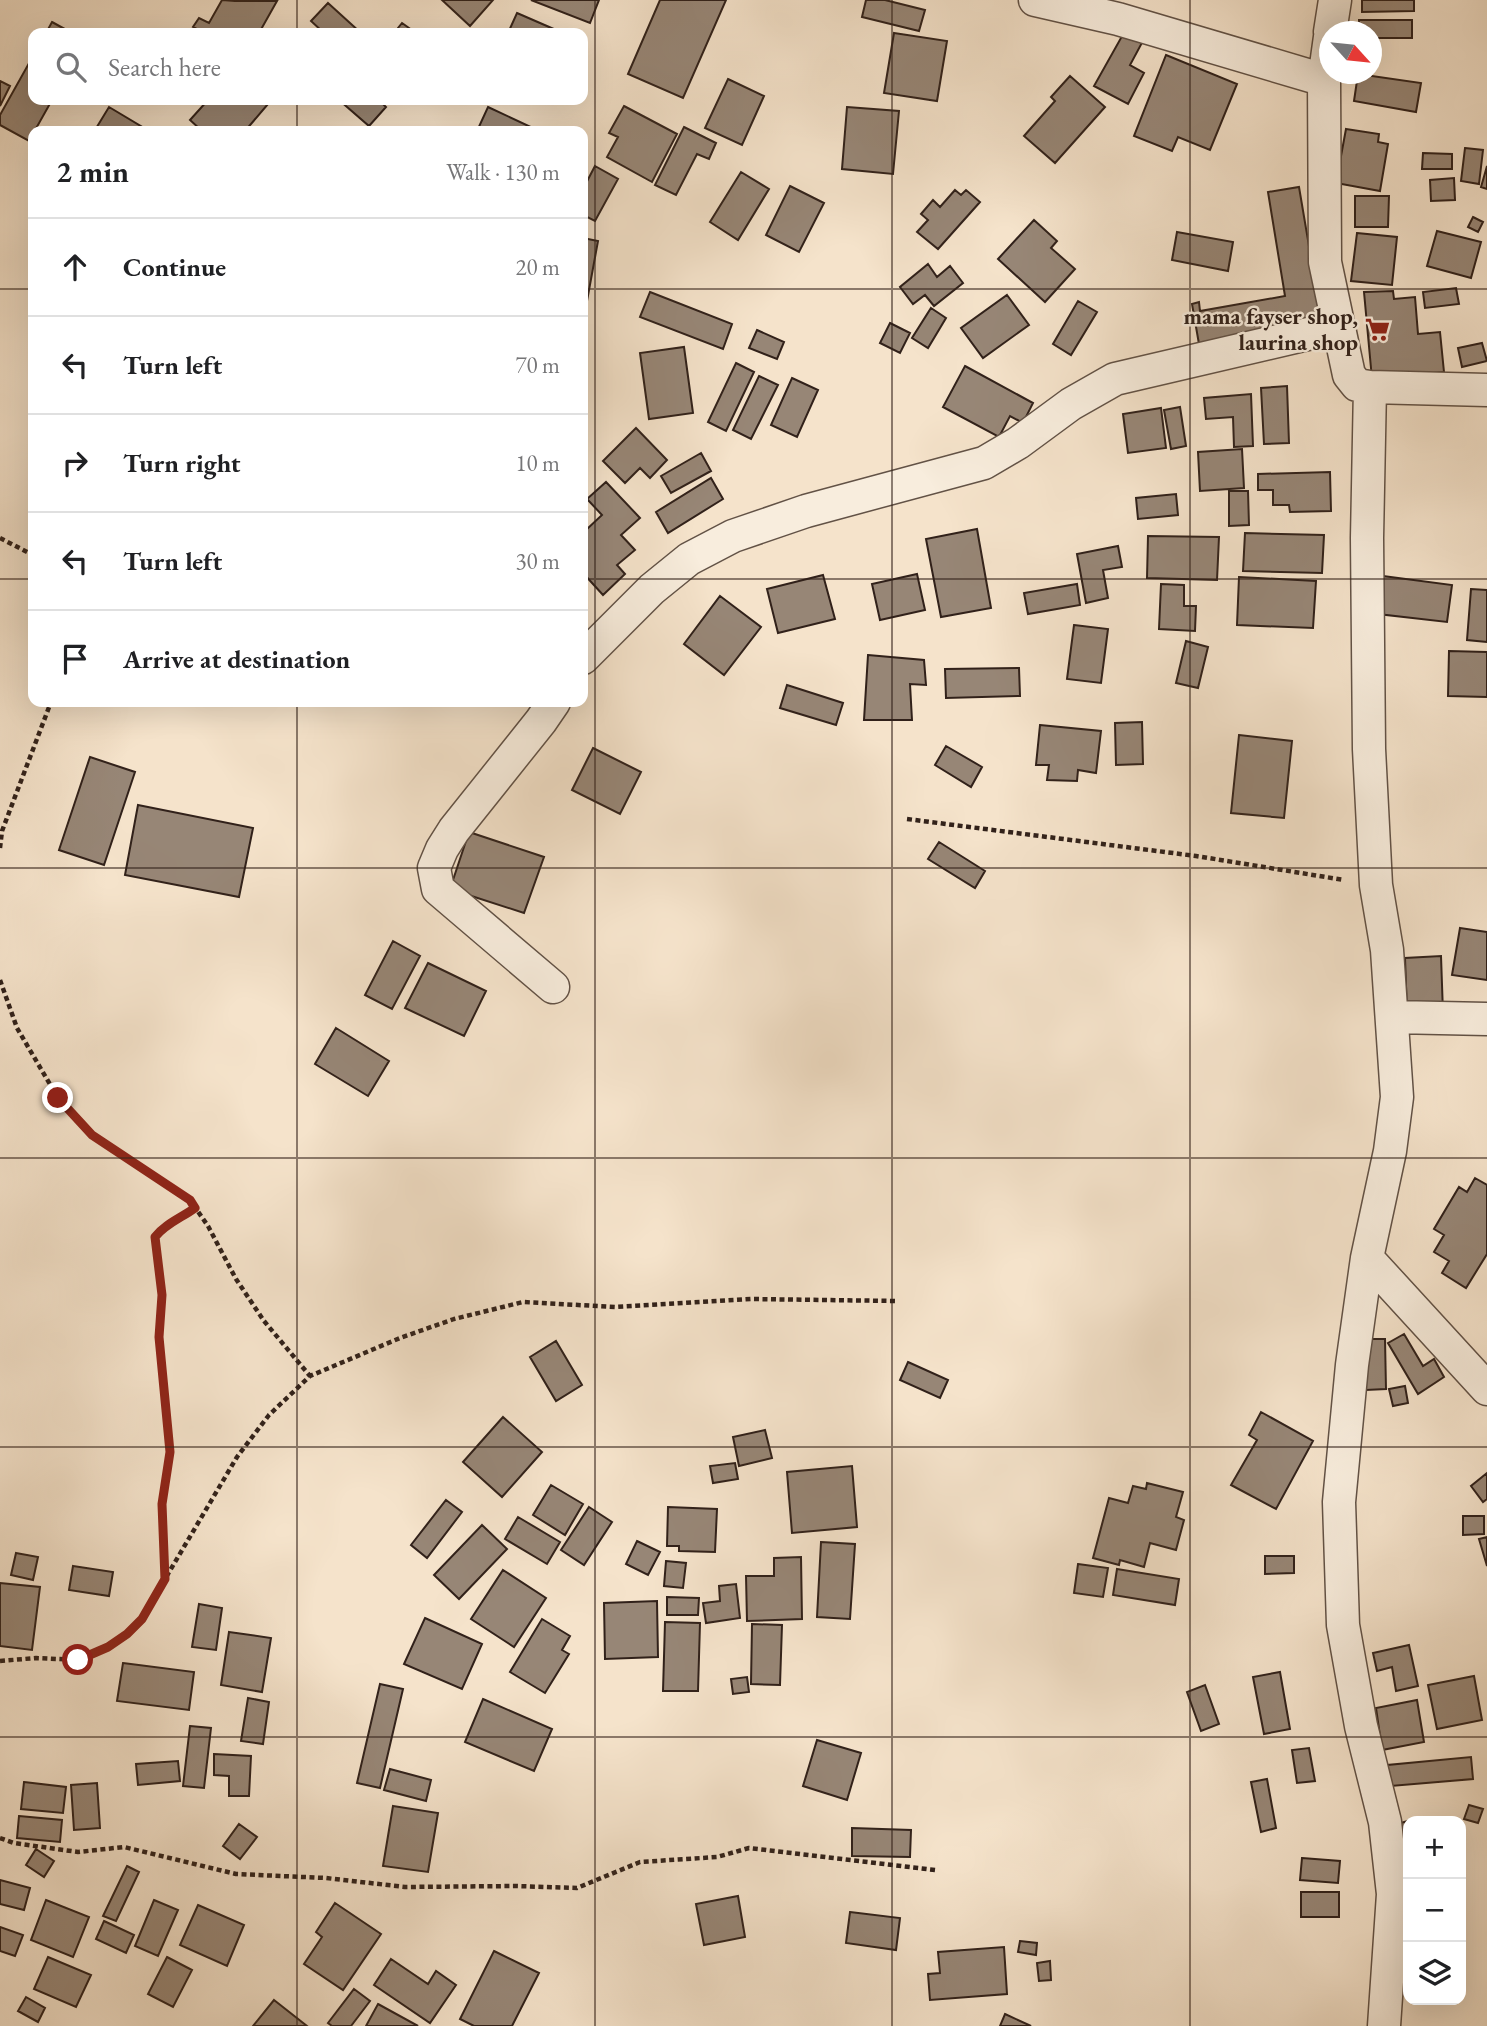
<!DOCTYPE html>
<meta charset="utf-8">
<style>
body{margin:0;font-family:"EB Garamond",serif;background:#f6f6f6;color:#202124}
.controls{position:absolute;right:21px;bottom:21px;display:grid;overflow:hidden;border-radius:14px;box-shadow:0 7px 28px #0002}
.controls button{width:63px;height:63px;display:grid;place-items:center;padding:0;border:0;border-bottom:2px solid #e0e0e0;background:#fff;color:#202124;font:35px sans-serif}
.compass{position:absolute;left:1319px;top:21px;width:63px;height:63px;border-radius:50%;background:#fff;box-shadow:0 7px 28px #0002;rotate:117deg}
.stop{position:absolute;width:21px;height:21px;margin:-16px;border:5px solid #8f2418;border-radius:50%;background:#fff}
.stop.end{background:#8f2418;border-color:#fff;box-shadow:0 2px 7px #0008}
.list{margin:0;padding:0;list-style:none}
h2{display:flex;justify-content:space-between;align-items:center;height:91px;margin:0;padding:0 28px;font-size:30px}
h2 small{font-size:23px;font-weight:400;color:#757577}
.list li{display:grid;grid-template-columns:46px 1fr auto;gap:21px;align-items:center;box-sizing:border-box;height:98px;padding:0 28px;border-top:2px solid #e0e0e0}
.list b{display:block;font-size:26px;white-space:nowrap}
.list em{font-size:23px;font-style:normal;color:#757577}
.icon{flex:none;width:38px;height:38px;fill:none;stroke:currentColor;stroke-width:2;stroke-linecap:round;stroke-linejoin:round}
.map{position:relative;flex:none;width:1487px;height:2026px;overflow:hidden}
.search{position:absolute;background:#fff;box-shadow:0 7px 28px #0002;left:28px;top:28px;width:560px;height:77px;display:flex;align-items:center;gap:18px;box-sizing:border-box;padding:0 24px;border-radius:14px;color:#757577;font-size:26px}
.panel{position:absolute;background:#fff;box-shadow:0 7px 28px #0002;left:28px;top:126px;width:560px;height:581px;border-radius:14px}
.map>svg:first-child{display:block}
.building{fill:#978676;stroke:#31211a;stroke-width:2}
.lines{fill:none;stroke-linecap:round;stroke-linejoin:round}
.street-casing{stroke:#625246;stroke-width:35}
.path{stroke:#31211a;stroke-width:4.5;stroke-dasharray:5 3.5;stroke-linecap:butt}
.street{stroke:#f8eddd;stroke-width:32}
.route{stroke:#8f2418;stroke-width:9}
.grid{fill:none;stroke:#31211a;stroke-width:2;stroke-opacity:0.55}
.labels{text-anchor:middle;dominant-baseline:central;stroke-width:5;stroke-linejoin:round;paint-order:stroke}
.poi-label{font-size:23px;font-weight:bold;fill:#31211a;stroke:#f8eddd;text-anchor:end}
</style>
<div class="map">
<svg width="1487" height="2026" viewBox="0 0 1487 2026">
<rect width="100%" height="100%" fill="#f5e3cb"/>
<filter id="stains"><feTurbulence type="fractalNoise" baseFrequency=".00286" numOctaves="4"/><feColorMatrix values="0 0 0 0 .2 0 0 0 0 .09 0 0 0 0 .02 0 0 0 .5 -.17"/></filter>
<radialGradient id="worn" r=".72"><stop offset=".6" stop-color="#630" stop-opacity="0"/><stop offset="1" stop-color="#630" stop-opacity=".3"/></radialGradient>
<path class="building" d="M222 0 235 1H277L259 33H204L193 27 199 18 209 23Z
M442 0H493L470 26Z
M531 0H599L590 23Z
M660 0H726L683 98 628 74Z
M866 0H885L925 10 919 31 862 17Z
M1362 0H1414V11L1362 12Z
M328 3 361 33H324L311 21Z
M517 13 563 33H508Z
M1359 20H1412V38H1372V32H1359Z
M52 22 72 33H46Z
M402 23 416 33H394Z
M1126 29 1144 39 1130 65 1144 73 1128 104 1094 86Z
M894 33 947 41 937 101 884 93Z
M1166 55 1237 84 1210 150 1178 137 1172 151 1134 136Z
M33 56V100H52L29 141 0 125V115Z
M1358 74 1421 83 1416 112 1354 101Z
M1070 76 1105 107 1055 163 1024 136 1055 101 1051 97Z
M728 79 764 96 742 145 705 128Z
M0 81 10 86 0 106Z
M208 100H264L268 104 245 131H202L190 120Z
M339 100H379L386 107 369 126Z
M624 106 677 134 652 182 607 157 618 137 609 133Z
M109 107 149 131 95 130Z
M488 107 533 128 532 131H477Z
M847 107 899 111 893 174 842 169Z
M684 127 716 143 709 159 697 154 676 195 655 185Z
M1346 129 1379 134 1378 142 1388 144 1380 191 1336 183Z
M1465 148 1483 150 1479 184 1461 181Z
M1423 153 1452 154V169H1422Z
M595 166 618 179 595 221 583 215V189Z
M1487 166V189L1481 187Z
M741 172 769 189 738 240 710 222Z
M1454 178 1455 200 1431 201 1430 180Z
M790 186 824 203 799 252 766 235Z
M1299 187 1322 323 1199 344 1192 304 1199 302 1200 311 1285 296 1268 192Z
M955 190 961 195 966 190 980 202 938 249 917 232 928 220 921 214 933 200 940 207Z
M1355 196H1389L1388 227H1355Z
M1473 217 1483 222 1478 232 1468 227Z
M1034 220 1057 241 1051 248 1075 269 1045 302 998 259Z
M1437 231 1481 242 1471 278 1427 266Z
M1177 232 1233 242 1228 271 1172 260Z
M1357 233 1397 237 1392 285 1351 281Z
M583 238 598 241 587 301 583 300Z
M928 264 937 277 950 266 963 283 934 306 925 295 913 304 900 287Z
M1456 288 1459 304 1425 308 1423 292Z
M1393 291 1394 299 1415 297 1418 334 1440 332 1444 372 1372 379 1364 292Z
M650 292 732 324 723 349 640 317Z
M1007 295 1029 325 983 358 961 328Z
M1078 301 1097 312 1071 355 1053 344Z
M931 308 946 318 928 348 912 338Z
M890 323 910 333 900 353 880 343Z
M757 330 784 342 777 359 749 348Z
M1482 343 1487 361 1462 367 1458 348Z
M684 347 693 413 649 419 640 353Z
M736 363 754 372 726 431 708 422Z
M965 366 1033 403 1023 423 1010 416 999 437 943 407Z
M759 376 778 385 751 439 733 430Z
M792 378 818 390 797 437 771 425Z
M1287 386 1289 443 1264 444 1261 388Z
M1251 394 1253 446 1234 447 1233 417 1206 419 1204 398Z
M1180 407 1186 446 1171 449 1164 410Z
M1161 408 1166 448 1128 453 1123 414Z
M636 428 667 460 650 478 640 468 625 483 603 461Z
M1242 449 1244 488 1200 491 1198 452Z
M701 453 711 471 671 493 661 476Z
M1330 472 1331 511 1290 512 1289 505H1273V490H1258V474Z
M711 478 723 499 668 533 656 512Z
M606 482 640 518 621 535 635 550 617 565 625 574 603 595 583 573V526L586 530 602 515 587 499Z
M1229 491H1248L1249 525 1229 526Z
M1176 494 1178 515 1138 519 1136 498Z
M977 529 991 608 941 617 926 539Z
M1245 533 1324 535 1322 573 1243 571Z
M1148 536 1219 537 1217 580 1147 578Z
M1118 546 1122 567 1103 570 1108 598 1086 603 1077 554Z
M917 574 925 610 880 620 872 584Z
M823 575 835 619 778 633 767 589Z
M1383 576 1452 585 1447 622 1378 614Z
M1239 577 1316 581 1313 628 1237 625Z
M1077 584 1080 605 1028 614 1024 593Z
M1161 584 1184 585V606H1196L1195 631 1159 629Z
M1471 589 1487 590V642L1467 640Z
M720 596 761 627 724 675 684 644Z
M1074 625 1108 629 1101 683 1067 679Z
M1186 641 1208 647 1198 688 1176 683Z
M1449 651 1487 652V697L1448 696Z
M868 655 924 660 926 685 910 684 912 720H864Z
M1019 668 1020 696 946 698 945 669Z
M787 685 843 703 836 725 780 708Z
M1142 722 1143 764 1116 765 1115 723Z
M1040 725 1101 731 1096 773 1078 770 1077 781 1047 780 1049 765H1036Z
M1239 735 1292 741 1284 818 1231 813Z
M946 746 982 767 971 787 935 765Z
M593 748 641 772 620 814 572 790Z
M90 757 135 772 104 865 59 850Z
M138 805 253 828 239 897 125 875Z
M469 832 544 857 524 913 450 889Z
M939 842 985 871 975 888 928 859Z
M1460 928 1487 932V980L1452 975Z
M393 941 420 956 392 1009 365 995Z
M1441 956 1443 1013 1407 1014 1405 958Z
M428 963 486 991 464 1036 405 1008Z
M336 1028 389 1061 368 1096 315 1064Z
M1475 1178 1487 1185V1254L1466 1288 1442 1273 1449 1261 1434 1252 1444 1235 1434 1229 1459 1187 1467 1192Z
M1404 1334 1423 1366 1434 1359 1444 1377 1418 1394 1388 1343Z
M1359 1339H1385L1386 1389 1366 1390V1360Z
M556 1341 582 1385 556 1401 530 1357Z
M908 1362 948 1380 940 1398 900 1380Z
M1405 1386 1408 1403 1393 1406 1389 1389Z
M1261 1412 1313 1441 1276 1509 1231 1485 1257 1440 1249 1435Z
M503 1417 542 1452 502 1497 463 1462Z
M765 1430 772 1458 739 1466 733 1437Z
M735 1463 738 1479 713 1483 710 1466Z
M852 1466 857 1527 792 1533 787 1472Z
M1487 1473V1499L1483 1502 1471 1486Z
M1147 1483 1183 1492 1176 1517 1184 1520 1176 1550 1150 1543 1144 1567 1120 1560 1119 1565 1093 1558 1109 1498 1128 1503 1133 1486 1146 1489Z
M551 1485 583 1504 565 1535 533 1515Z
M446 1500 462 1512 427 1558 411 1545Z
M589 1507 612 1522 584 1565 561 1550Z
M668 1507 717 1509 715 1552 679 1551V1546H667Z
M1463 1516H1484V1534L1463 1535Z
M518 1517 560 1542 547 1564 505 1539Z
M482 1525 507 1549 459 1599 434 1575Z
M1487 1537V1566L1479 1539Z
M637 1541 660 1552 648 1575 626 1564Z
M821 1542 855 1544 850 1619 817 1617Z
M16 1553 38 1557 33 1580 11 1575Z
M1265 1556H1294V1573L1265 1574Z
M801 1557 802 1619 747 1621 746 1576H774V1558Z
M666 1561 686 1563 683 1588 664 1586Z
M1078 1564 1108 1568 1103 1597 1074 1593Z
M73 1566 113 1572 109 1596 69 1590Z
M1117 1569 1179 1579 1175 1605 1113 1595Z
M503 1570 546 1598 514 1647 471 1619Z
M0 1583 40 1587 32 1650 0 1646Z
M736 1584 740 1618 706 1623 703 1603 720 1601 719 1586Z
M667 1597 699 1598 698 1615H667Z
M657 1601 658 1657 605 1659 604 1603Z
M199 1604 222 1608 216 1650 192 1647Z
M425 1618 482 1644 462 1689 404 1664Z
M542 1619 570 1636 562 1650 569 1654 545 1693 510 1672Z
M665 1622 700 1623 698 1691H663Z
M752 1624 782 1625 780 1685 751 1684Z
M229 1632 271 1638 262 1692 221 1685Z
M1409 1645 1418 1686 1396 1691 1392 1667 1377 1671 1373 1653Z
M123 1663 194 1672 189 1710 117 1701Z
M1280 1672 1290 1729 1264 1734 1253 1677Z
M1474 1676 1482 1720 1437 1729 1428 1685Z
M747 1677 749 1692 733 1694 731 1679Z
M380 1684 403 1689 380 1788 357 1783Z
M1205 1685 1219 1724 1201 1731 1187 1692Z
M248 1698 269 1702 263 1744 241 1741Z
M483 1699 552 1729 534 1771 465 1742Z
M1417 1700 1424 1742 1382 1750 1376 1708Z
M190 1726 211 1728 204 1788 183 1786Z
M817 1740 861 1753 847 1800 803 1786Z
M1309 1748 1315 1781 1297 1783 1292 1750Z
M214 1754 251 1756 249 1796H229V1776L214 1775Z
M1471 1757 1473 1779 1379 1787 1377 1766Z
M178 1761 180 1781 138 1785 136 1764Z
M390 1769 431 1780 426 1801 384 1790Z
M1267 1779 1276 1828 1261 1832 1251 1782Z
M24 1782 66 1787 63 1813 21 1809Z
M97 1783 100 1828 74 1830 71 1785Z
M1469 1805 1483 1809 1478 1823 1464 1819Z
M393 1806 438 1813 428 1872 383 1866Z
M19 1816 62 1820 60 1842 17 1838Z
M1418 1818 1419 1821H1408V1850L1402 1852 1394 1825Z
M239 1824 257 1837 240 1859 223 1846Z
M852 1828 911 1830 910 1857 852 1856Z
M36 1849 54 1861 44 1877 26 1865Z
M1302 1858 1340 1861 1338 1883 1300 1880Z
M127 1866 139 1872 116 1921 103 1916Z
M0 1880 30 1888 24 1910 0 1904Z
M1301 1892H1339V1917H1301Z
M738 1896 745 1937 704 1945 696 1904Z
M46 1900 89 1917 73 1957 31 1940Z
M154 1900 178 1910 158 1956 135 1946Z
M335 1903 381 1934 343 1990 304 1964 322 1937 316 1932Z
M198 1905 244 1925 227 1966 180 1945Z
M850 1912 900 1918 896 1950 846 1943Z
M104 1921 134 1935 126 1953 96 1939Z
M0 1927 23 1935 15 1956 0 1951Z
M1020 1941 1037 1943 1036 1955 1018 1952Z
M1004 1947 1007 1994 930 2000 928 1974 940 1973 938 1952Z
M494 1951 539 1973 512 2026H474L460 2019Z
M48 1957 91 1975 76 2007 34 1989Z
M167 1957 192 1970 173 2007 148 1994Z
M391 1959 428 1984 436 1971 456 1985 430 2023 374 1985Z
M1050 1961 1051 1980 1039 1981 1037 1963Z
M354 1989 370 2001 351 2026H332L328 2023Z
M26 1997 45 2008 38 2022 18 2011Z
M274 2000 307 2026H253Z
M378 2004 418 2026H366Z
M1005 2014 1031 2026H1000Z"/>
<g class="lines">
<defs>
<path id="street" d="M1035 0 1118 19 1324 80
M1330 32 1335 0
M1330 37 1324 80 1325 262 1349 375 1357 385 1370 387 1487 390
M1370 387 1367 538 1369 749 1376 885 1387 950 1397 1097 1390 1151 1367 1258 1352 1365 1339 1502 1343 1625 1361 1726 1385 1822 1393 1894 1384 2026
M583 658 652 589 689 559 733 536 806 511 984 463 1018 443 1071 404 1115 379 1338 327
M553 987 438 889 434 868 442 849 454 830 541 721 554 702
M1393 1017 1487 1019
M1367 1258 1487 1389"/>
</defs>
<use href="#street" class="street-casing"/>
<path class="path" d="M0 538 33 555
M907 819 1196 856 1344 880
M0 848 2 831 51 702
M0 980 17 1028 58 1098 92 1135 190 1200 208 1226 236 1279 264 1321 310 1376
M165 1579 162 1504 170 1452 159 1337 162 1295 155 1237C165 1224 181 1218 195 1208
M0 1661 36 1658 78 1660 108 1647 127 1634 142 1618 237 1457 269 1415 310 1376 400 1338 454 1319 523 1302 615 1307 751 1299 897 1301
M0 1838 14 1843 78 1852 124 1847 236 1874 326 1878 405 1887 515 1886 577 1888 640 1862 717 1857 749 1848 935 1870"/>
<use href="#street" class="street"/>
</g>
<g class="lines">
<path class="route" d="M58 1098 92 1135 190 1200 195 1208C181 1218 165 1224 155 1237L162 1295 159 1337 170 1452 162 1504 165 1579 142 1619 127 1634 108 1647 78 1660"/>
</g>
<path class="grid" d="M297 0V33M595 0V2026M892 0V2026M1190 0V2026M297 100V131M0 289H33M583 289H1487M0 579H33M583 579H1487M297 702V2026M0 868H1487M0 1158H1487M0 1447H1487M0 1737H1487"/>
<defs>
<symbol id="supermarket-bare" viewBox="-9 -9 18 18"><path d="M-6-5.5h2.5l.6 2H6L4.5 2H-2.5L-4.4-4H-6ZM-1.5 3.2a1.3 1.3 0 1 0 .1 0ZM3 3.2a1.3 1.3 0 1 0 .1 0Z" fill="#8f2418" stroke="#f8eddd" stroke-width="2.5" paint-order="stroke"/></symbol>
</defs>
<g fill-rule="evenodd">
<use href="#supermarket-bare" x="1360" y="312" width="35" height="35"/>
</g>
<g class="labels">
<g class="poi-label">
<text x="1358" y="316">mama fayser shop,<tspan x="1358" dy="26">laurina shop</tspan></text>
</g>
</g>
<rect width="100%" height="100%" filter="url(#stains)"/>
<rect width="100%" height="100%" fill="url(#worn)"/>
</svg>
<div class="controls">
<button>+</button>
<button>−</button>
<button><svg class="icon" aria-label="layers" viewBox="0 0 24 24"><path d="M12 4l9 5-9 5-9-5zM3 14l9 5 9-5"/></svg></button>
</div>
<svg class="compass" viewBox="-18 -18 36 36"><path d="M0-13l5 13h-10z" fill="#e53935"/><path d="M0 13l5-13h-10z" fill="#757577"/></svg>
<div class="stop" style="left:78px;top:1660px"></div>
<div class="stop end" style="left:58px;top:1098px"></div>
<div class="search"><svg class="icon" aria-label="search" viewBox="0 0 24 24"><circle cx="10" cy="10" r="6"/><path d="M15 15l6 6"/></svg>Search here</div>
<section class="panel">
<h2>2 min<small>Walk · 130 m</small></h2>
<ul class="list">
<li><svg class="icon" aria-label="ahead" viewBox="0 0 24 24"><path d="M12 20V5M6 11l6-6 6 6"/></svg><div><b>Continue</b></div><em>20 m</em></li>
<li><svg class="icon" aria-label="left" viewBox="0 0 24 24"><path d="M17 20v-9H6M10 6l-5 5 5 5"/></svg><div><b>Turn left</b></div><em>70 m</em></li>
<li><svg class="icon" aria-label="right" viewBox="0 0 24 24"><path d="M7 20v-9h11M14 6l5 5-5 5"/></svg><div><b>Turn right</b></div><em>10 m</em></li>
<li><svg class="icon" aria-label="left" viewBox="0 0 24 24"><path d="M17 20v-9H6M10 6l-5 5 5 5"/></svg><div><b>Turn left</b></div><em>30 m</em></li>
<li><svg class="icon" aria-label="arrive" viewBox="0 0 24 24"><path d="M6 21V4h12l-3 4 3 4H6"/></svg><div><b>Arrive at destination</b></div></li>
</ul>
</section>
</div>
